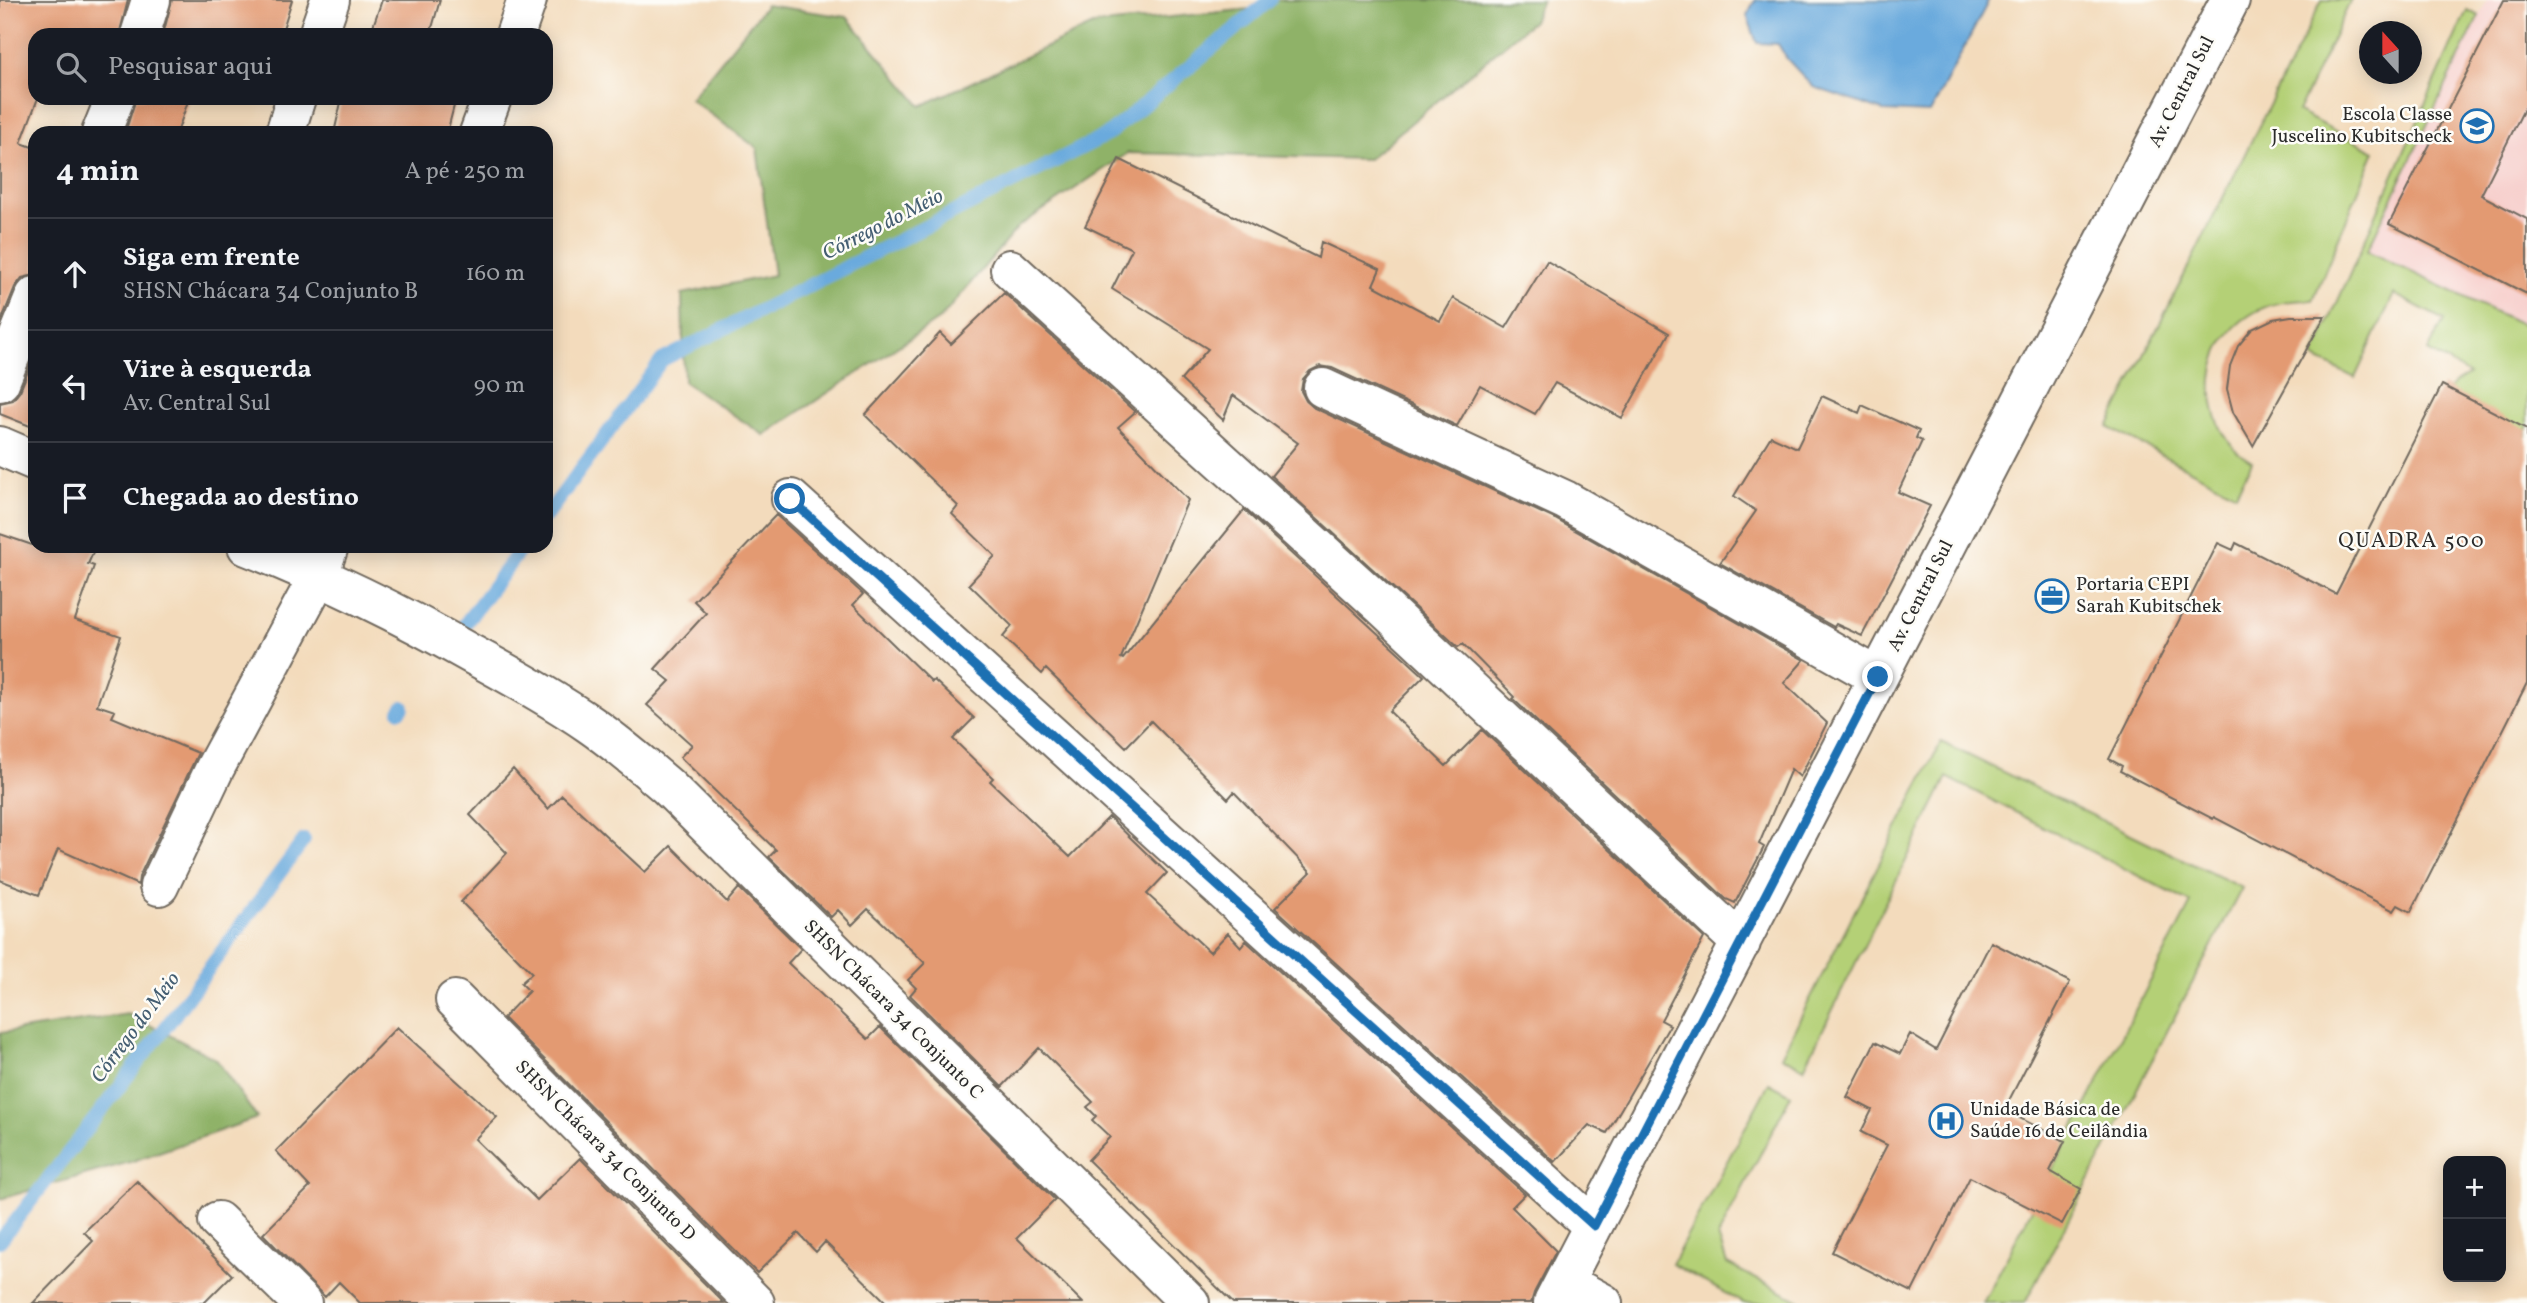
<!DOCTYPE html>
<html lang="pt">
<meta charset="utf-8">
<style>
body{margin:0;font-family:Vollkorn,serif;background:#242831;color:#f1f3f6}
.controls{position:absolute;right:21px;bottom:21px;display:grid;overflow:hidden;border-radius:14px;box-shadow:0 4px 18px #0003}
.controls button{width:63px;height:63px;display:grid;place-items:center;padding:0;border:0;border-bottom:2px solid #363941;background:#171b24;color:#f1f3f6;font:35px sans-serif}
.compass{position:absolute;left:2359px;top:21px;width:63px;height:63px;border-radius:50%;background:#171b24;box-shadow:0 4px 18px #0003;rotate:339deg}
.stop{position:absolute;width:21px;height:21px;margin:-16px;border:5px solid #1f6fb2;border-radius:50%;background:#fff}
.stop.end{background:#1f6fb2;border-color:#fff;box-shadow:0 2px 7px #0008}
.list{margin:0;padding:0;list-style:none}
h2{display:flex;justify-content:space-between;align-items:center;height:91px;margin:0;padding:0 28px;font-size:30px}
h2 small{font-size:23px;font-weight:400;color:#9ea1a6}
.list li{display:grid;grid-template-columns:46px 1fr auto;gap:21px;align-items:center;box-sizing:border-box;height:112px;padding:0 28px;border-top:2px solid #363941}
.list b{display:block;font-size:26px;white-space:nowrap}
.list p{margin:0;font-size:23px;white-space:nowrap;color:#9ea1a6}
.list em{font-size:23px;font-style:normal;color:#9ea1a6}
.icon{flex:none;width:38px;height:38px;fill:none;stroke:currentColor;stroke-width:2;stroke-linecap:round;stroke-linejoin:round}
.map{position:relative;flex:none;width:2527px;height:1303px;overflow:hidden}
.search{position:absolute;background:#171b24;box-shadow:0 4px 18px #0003;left:28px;top:28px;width:525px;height:77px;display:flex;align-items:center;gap:18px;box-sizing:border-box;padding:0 24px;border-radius:21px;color:#9ea1a6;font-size:26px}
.panel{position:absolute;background:#171b24;box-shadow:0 4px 18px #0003;left:28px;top:126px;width:525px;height:427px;border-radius:21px}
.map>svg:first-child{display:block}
.built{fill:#f7d0cd}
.green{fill:#b4d076;stroke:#707e50;stroke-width:2}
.forest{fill:#8fb267;stroke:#5d6e49;stroke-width:2}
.water{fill:#6aaadd;stroke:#4a6a84;stroke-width:2}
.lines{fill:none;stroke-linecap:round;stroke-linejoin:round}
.stream{stroke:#6aaadd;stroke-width:14}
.building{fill:#e39a72}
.minor-casing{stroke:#71695e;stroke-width:42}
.minor{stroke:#fff;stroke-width:38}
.route{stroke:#1f6fb2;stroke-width:9}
.labels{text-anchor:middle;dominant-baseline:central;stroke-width:5;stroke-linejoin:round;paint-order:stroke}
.street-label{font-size:19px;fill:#2b2b2b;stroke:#fdfcf7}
.poi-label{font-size:19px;fill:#2b2b2b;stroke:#fdfcf7;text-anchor:start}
.water-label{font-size:21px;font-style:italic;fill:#445e72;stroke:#fdfcf7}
.neighbourhood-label{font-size:21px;letter-spacing:2px;fill:#2b2b2b;stroke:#fdfcf7}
</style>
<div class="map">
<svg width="2527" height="1303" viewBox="0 0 2527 1303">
<rect width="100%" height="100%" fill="#fdfcf7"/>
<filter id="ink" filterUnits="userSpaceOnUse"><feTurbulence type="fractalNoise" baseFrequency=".0143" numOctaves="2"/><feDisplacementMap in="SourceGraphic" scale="14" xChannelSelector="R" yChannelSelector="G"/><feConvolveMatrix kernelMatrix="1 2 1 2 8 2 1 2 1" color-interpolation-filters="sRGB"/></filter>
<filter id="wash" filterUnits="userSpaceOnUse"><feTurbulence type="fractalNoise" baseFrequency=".00686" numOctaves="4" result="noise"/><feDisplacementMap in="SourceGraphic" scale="28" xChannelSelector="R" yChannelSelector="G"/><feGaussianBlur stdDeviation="1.57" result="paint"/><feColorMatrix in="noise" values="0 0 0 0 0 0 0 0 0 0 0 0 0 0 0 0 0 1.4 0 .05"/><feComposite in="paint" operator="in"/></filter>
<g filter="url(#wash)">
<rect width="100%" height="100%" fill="#f3dbbc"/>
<path class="built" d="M2487 0H2527V327L2366 251Z"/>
<path class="green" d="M2322 0H2351L2298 112 2375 151 2313 300C2290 300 2270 302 2250 315 2204 343 2200 411 2235 449 2239 455 2246 458 2252 462L2236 494 2108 427Z
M2467 10 2479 16 2367 251 2527 327V436L2440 394 2469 374 2428 351 2444 320 2394 294 2355 378 2313 357Z
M1941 742 2242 888 2025 1303H1983L2191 903 1947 777 1804 1068 1781 1056Z
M1769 1083 1791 1095 1718 1236 1727 1264 1803 1303H1743L1672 1264Z"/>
<path class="forest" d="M1269 0H1542L1533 21 1368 159 1128 153 1018 227 941 318 764 435 684 382 682 294 774 275 757 148 690 99 766 5 847 17 921 106 1093 25 1260 8Z
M128 1014 216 1059 257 1118 130 1162 0 1199V1033Z"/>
<path class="water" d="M1755 0H1989L1930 113 1883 111 1813 87 1787 59 1778 44 1757 43 1747 15Z"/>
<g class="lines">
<path class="stream" d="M546 516 662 360 1107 135 1270 0
M453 640 523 546
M400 711 403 707
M0 1241 168 1024 304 840"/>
</g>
<g id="blocks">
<path class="building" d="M0 0H128L119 35H35V98H38L21 143 35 148V275L22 278 15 287 0 324Z
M172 0H292L281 35H163Z
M382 0H440L430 35H370Z
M2504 0H2527V103L2481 195 2527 219V294L2389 224Z
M136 98H189L177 133H125Z
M342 98H456L447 133H334Z
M1119 159 1318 258 1321 242 1380 269 1373 285 1440 321 1453 298 1506 328 1547 261 1669 333 1622 418 1555 383 1535 414 1480 385 1457 426 1332 368 1320 366 1310 371 1303 379 1301 391 1306 401 1314 408 1555 519 1804 660 1784 683 1827 723 1800 777 1791 769 1759 844 1764 847 1735 903 1726 899 1513 699 1515 697 1463 644 1458 647 1271 476 1298 443 1233 395 1223 420 1181 380 1208 349 1112 289 1132 249 1085 226Z
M1004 293 1135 412 1118 427 1188 500 1121 658 1123 659 1244 510 1424 676 1389 711 1446 766 1482 730 1704 938 1661 1020 1670 1025 1607 1133 1589 1125 1555 1162 1275 908 1311 872 1234 792 1228 799 1151 721 1126 747 1046 669 1042 674 1003 637 1012 626 969 584 995 556 952 514 958 506 865 415 940 333 951 344Z
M2291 316H2325L2253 446 2233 412 2227 389 2230 366 2238 346 2252 329 2273 319Z
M35 354V428L0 414V403L13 400 20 391Z
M2442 385 2527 429V683L2411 912 2398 905 2394 911 2214 817 2213 819 2120 771 2122 766 2109 759 2218 543 2233 550 2236 543 2336 594Z
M1822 396 1859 413 1862 405 1919 431 1916 438 1922 441 1898 492 1930 506 1862 636 1836 624 1834 627 1720 563 1756 511 1734 496 1771 436 1797 448Z
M776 515 863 594 853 605 932 682 934 680 974 718 953 739 993 778 990 781 1070 857 1109 817 1167 873 1147 894 1210 952 1228 933 1241 947 1246 941 1525 1194 1512 1207 1556 1251 1534 1293 1531 1303H1233L1088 1160 1110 1137 1092 1120 1096 1116 1087 1107 1093 1102 1039 1048 1002 1087 910 995 916 988 908 980 925 963 868 909 852 925 838 910 831 917 769 857 776 850 680 757 692 745 647 705 670 681 655 669 706 613 694 601Z
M0 534 35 546H96L88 564 94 566 75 620 121 636 97 705 115 711 112 717 198 753 139 877 138 885 58 849 39 895 0 880Z
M513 769 548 809 562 795 645 872 671 846 727 902 739 888 801 949 788 963 868 1039 880 1027 1055 1200 1017 1238 1083 1303H887L825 1242 816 1252 798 1233 757 1273 503 1018 529 991 521 983 532 973 461 902 507 853 470 815Z
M1991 942 2070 982 2004 1110 2065 1141 2050 1171 2081 1189 2062 1224 1970 1177 1912 1292 1832 1252 1887 1145 1861 1132 1872 1110 1847 1097 1875 1042 1900 1054 1910 1034 1936 1050Z
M397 1027 497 1117 475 1139 537 1200 580 1158 724 1303H360L339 1282 325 1297 263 1234 310 1187 276 1151Z
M137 1181 232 1275 204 1303H33L93 1241 84 1232Z"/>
</g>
</g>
<g filter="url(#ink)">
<use href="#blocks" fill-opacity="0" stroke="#71695e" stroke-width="2"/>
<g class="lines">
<defs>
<path id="minor" d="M140 35 151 0
M318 35 330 0
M515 35 527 0
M101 133 115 98
M285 133 296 98
M479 133 492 98
M1010 269 1383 607 1741 943
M0 382 35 296
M1323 388 1565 500 1878 677
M0 446 35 461
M791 499 1593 1226
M247 546C325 577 399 613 473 655 512 676 551 698 588 723 616 742 641 764 667 786L1190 1303
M159 886 215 768 319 575 329 546
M455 1000 755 1303
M218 1221 302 1303
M1564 1282 1603 1303
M1553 1303 2230 0"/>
</defs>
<use href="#minor" class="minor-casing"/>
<use href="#minor" class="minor"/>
</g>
</g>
<g class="lines" filter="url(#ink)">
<path class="route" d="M790 499 1594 1226 1878 677"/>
</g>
<defs>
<symbol id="school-ring" viewBox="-11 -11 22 22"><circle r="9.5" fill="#fdfcf7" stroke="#1f6fb2" stroke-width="1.5"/><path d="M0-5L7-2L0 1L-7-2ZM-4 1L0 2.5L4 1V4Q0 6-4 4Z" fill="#1f6fb2"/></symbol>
<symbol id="office-ring" viewBox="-11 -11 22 22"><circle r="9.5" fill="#fdfcf7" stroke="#1f6fb2" stroke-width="1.5"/><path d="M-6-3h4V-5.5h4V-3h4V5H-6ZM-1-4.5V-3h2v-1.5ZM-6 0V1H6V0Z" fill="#1f6fb2"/></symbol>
<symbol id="hospital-ring" viewBox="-11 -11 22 22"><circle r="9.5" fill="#fdfcf7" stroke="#1f6fb2" stroke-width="1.5"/><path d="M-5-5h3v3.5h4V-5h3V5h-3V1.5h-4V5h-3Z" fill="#1f6fb2"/></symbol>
</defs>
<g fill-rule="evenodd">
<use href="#school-ring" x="2458" y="107" width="38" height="38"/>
<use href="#office-ring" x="2033" y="577" width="38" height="38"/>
<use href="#hospital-ring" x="1927" y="1102" width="38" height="38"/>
</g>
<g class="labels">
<g class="street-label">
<text transform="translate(2182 92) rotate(-63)">Av. Central Sul</text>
<text transform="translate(1921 596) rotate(-63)">Av. Central Sul</text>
<text transform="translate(893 1010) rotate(45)">SHSN Chácara 34 Conjunto C</text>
<text transform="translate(605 1151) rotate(45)">SHSN Chácara 34 Conjunto D</text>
</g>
<g class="poi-label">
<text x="2452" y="115" text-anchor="end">Escola Classe<tspan x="2452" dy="22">Juscelino Kubitscheck</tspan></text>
<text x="2076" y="585">Portaria CEPI<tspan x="2076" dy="22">Sarah Kubitschek</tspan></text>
<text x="1970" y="1110">Unidade Básica de<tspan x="1970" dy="22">Saúde 16 de Ceilândia</tspan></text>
</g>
<g class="water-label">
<text transform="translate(883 225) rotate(-27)">Córrego do Meio</text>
<text transform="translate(136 1028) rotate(-53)">Córrego do Meio</text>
</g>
<g class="neighbourhood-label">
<text x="2412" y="541">QUADRA 500</text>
</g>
</g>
</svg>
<div class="controls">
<button>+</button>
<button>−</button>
</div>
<svg class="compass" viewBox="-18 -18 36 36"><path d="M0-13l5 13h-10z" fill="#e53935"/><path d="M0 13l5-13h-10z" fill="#9ea1a6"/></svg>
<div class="stop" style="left:790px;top:499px"></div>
<div class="stop end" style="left:1878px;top:677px"></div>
<div class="search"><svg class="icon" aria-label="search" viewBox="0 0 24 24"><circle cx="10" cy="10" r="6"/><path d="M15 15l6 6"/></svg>Pesquisar aqui</div>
<section class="panel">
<h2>4 min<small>A pé · 250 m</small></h2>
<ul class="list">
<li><svg class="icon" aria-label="ahead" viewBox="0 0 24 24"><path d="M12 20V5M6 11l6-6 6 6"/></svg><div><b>Siga em frente</b><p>SHSN Chácara 34 Conjunto B</p></div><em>160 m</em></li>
<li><svg class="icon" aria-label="left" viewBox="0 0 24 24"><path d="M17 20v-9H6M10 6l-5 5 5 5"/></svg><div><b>Vire à esquerda</b><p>Av. Central Sul</p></div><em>90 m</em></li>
<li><svg class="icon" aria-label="arrive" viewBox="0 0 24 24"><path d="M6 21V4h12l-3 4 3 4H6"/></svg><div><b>Chegada ao destino</b></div></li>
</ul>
</section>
</div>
